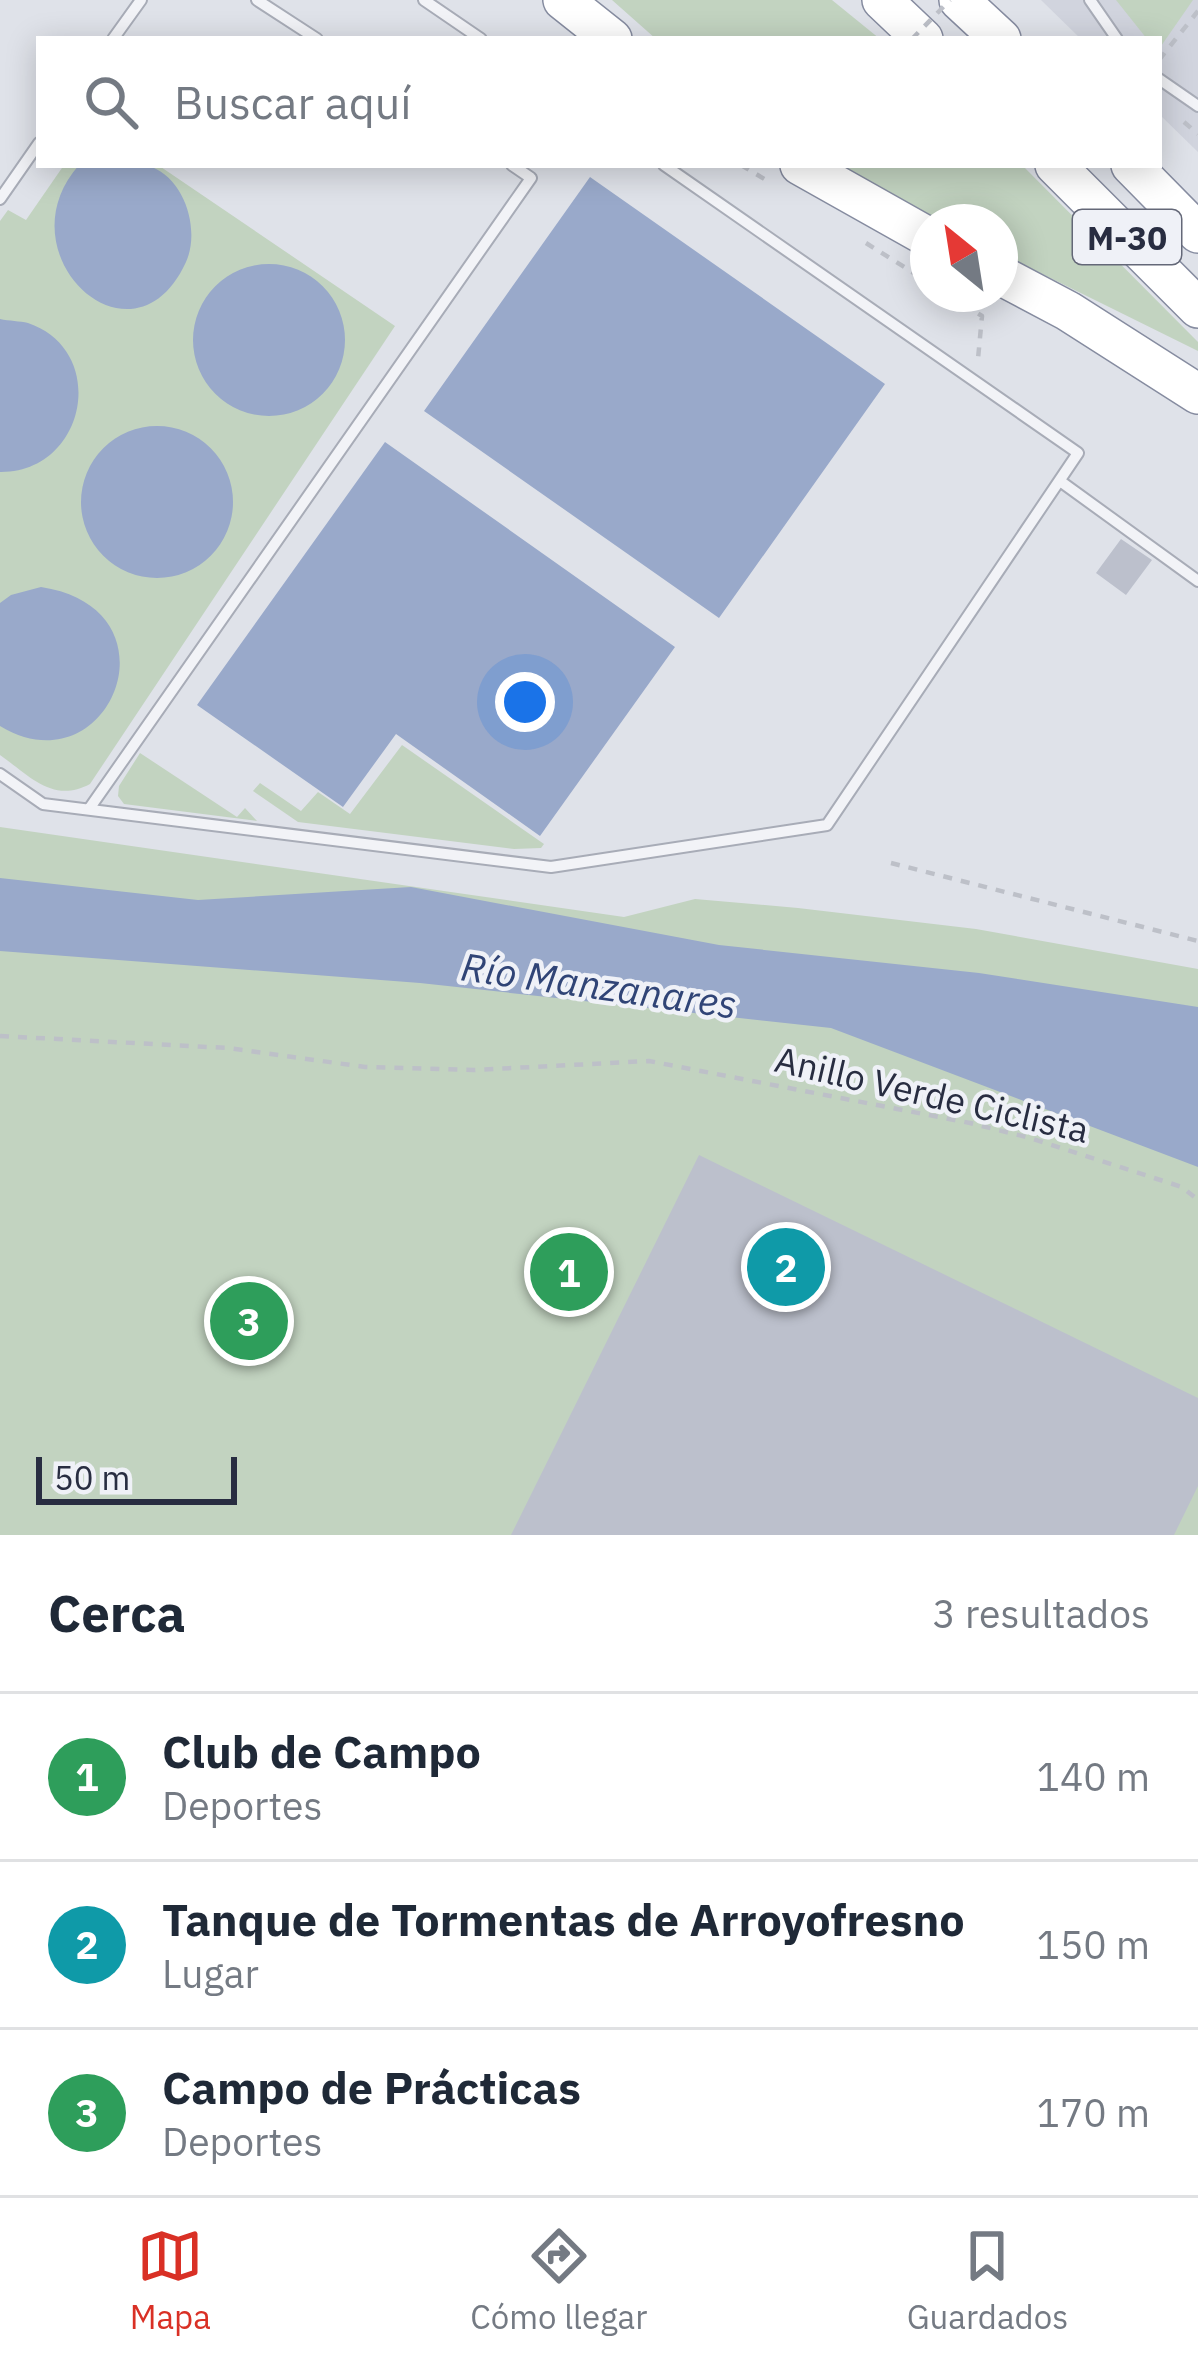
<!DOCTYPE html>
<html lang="es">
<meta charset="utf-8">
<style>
body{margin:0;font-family:"IBM Plex Sans",sans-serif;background:#f2f2f3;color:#1f2937}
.compass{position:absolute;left:910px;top:204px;width:108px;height:108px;border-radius:50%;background:#fff;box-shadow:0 6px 30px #0003;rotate:330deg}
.scale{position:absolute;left:36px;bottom:30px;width:201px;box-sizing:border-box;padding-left:12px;border:6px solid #282d41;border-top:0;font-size:33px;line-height:42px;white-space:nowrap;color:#282d41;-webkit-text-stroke:9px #eff1f7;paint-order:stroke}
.you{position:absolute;left:525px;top:702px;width:42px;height:42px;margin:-30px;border:9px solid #fff;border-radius:50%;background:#1a73e8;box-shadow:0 0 0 18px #1a73e833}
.badge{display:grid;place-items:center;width:78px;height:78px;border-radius:50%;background:#d93025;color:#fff;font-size:39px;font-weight:700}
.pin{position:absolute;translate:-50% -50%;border:6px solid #fff;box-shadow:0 3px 12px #0006}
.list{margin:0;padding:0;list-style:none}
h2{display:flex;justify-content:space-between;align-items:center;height:156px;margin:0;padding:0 48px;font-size:51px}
h2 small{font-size:39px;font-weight:400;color:#747a83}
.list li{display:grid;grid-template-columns:78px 1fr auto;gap:36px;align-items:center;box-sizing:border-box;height:168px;padding:0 48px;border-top:3px solid #e0e1e3}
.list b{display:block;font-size:45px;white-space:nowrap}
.list p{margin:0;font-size:39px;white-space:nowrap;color:#747a83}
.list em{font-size:39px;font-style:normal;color:#747a83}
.icon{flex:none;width:66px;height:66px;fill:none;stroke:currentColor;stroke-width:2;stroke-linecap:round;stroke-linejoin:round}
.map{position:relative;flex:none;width:1198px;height:1535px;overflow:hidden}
.search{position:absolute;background:#fff;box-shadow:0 6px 30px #0003;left:36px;right:36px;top:36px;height:132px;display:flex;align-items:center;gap:30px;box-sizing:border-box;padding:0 42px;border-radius:0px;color:#747a83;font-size:45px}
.sheet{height:660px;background:#fff}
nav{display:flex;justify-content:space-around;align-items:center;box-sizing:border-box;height:168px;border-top:3px solid #e0e1e3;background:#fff;font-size:33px;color:#747a83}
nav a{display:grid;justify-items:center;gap:6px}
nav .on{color:#d93025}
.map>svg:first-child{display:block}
.built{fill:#d1d4de}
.green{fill:#c2d3c0}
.water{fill:#99a9ca}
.building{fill:#bcc0cc}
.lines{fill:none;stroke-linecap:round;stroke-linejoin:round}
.lane-casing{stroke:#a8acb7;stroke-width:14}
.highway-casing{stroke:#868ca0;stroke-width:42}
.path{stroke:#bdc0c8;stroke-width:4.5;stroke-dasharray:9 9;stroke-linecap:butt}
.lane{stroke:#f2f3f7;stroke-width:10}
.highway{stroke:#fff;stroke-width:39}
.path-bridge{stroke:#bdc0c8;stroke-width:4.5;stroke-dasharray:9 9;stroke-linecap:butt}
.labels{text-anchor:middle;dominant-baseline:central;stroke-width:9;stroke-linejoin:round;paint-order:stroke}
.shield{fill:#eff1f7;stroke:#646878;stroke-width:3}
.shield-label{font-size:33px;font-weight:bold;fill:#282d41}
.street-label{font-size:36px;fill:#282d41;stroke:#eff1f7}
.water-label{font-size:39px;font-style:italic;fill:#304476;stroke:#eff1f7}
</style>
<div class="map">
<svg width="1198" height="1535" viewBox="0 0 1198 1535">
<rect width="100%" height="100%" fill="#dfe2e9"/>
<path class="built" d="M1041 0H1198V152L1159 114V39H1081Z"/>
<path class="green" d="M612 0H832L880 39H656Z
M1116 0H1193L1159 49V39H1147Z
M64 165H158L395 326 90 784C53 804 30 776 0 755V221L8 210 26 220Z
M826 165H1022L1198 342V351L1000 253V222H933Z
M402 745 544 844 541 848 514 849 298 822 253 791 260 783 301 811 318 792 350 814Z
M140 753 237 817 245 808 257 821 124 804 118 796 119 786Z
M0 827 624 917 695 899 798 908 976 929 1198 969V1535H0Z"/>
<path class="water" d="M79 165C100 165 133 159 152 167 186 181 200 231 186 262 133 378 0 254 79 165Z
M590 177 885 384 719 618 424 411Z
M193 340a76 76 0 1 1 152 0a76 76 0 1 1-152 0Z
M0 319C9 321 20 321 28 323 110 351 86 473 0 472Z
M81 502a76 76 0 1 1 152 0a76 76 0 1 1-152 0Z
M385 442 675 647 540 836 396 734 343 807 197 705Z
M41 587C184 609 109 792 0 726V603L11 595Z
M0 878 198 900 411 887 719 945 979 973 1198 1007V1167L831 1028 420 983 0 951Z"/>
<path class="building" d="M1121 539 1152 560 1126 595 1096 573Z
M699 1155 1198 1398V1486L1174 1535H511Z"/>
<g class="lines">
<defs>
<path id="lane" d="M257 0 317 39
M424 0 481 39
M1090 0 1117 39
M113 39 141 0
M1159 79 1198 106
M0 199 39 143
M1060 481 1198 581
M0 774 43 804 551 867 827 825 1078 453 664 165
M89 809 531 178 512 165"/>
<path id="highway" d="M563 0 612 39
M882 0 923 39
M959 0 1001 39
M800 165 928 237
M1055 165 1198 308
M1131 165 1198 233
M1000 275 1068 311 1198 394"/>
</defs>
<use href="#lane" class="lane-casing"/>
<use href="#highway" class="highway-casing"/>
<path class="path" d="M1159 60 1198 11
M1184 122 1198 134
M741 165 771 183
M866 243 928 282
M948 294 982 316 978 359
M891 863 1198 941
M0 1036 228 1048 365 1067 474 1070 649 1061 970 1123 1030 1138 1182 1187 1198 1200"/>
<use href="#lane" class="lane"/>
<use href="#highway" class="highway"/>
<path class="path-bridge" d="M912 39 950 0"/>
</g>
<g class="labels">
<rect class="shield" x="1073" y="210" width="108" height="54" rx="9"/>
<g class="shield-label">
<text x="1127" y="237">M-30</text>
</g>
<g class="street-label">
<text transform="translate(932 1094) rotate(13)">Anillo Verde Ciclista</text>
</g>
<g class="water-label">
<text transform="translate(599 985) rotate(8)">Río Manzanares</text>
</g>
</g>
</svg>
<svg class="compass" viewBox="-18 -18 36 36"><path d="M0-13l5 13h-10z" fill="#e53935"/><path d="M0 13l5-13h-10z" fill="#747a83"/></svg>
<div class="scale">50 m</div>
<div class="you"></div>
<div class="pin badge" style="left:569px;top:1272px;background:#2e9e5b">1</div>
<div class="pin badge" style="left:786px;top:1267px;background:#0f9aa8">2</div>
<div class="pin badge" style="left:249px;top:1321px;background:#2e9e5b">3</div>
<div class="search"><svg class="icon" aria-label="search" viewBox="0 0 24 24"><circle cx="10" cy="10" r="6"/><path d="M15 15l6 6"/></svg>Buscar aquí</div>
</div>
<section class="sheet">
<h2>Cerca<small>3 resultados</small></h2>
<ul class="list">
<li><span class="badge" style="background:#2e9e5b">1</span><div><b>Club de Campo</b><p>Deportes</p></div><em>140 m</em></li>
<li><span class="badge" style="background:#0f9aa8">2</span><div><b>Tanque de Tormentas de Arroyofresno</b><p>Lugar</p></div><em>150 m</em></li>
<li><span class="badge" style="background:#2e9e5b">3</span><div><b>Campo de Prácticas</b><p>Deportes</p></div><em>170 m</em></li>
</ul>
</section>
<nav>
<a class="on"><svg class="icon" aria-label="map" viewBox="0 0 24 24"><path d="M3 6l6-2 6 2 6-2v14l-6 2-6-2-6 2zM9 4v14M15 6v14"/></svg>Mapa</a>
<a><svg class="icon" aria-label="directions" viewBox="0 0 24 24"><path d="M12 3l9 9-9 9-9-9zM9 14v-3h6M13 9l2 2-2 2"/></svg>Cómo llegar</a>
<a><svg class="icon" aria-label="saved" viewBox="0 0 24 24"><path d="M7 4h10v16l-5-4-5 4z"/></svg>Guardados</a>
</nav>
